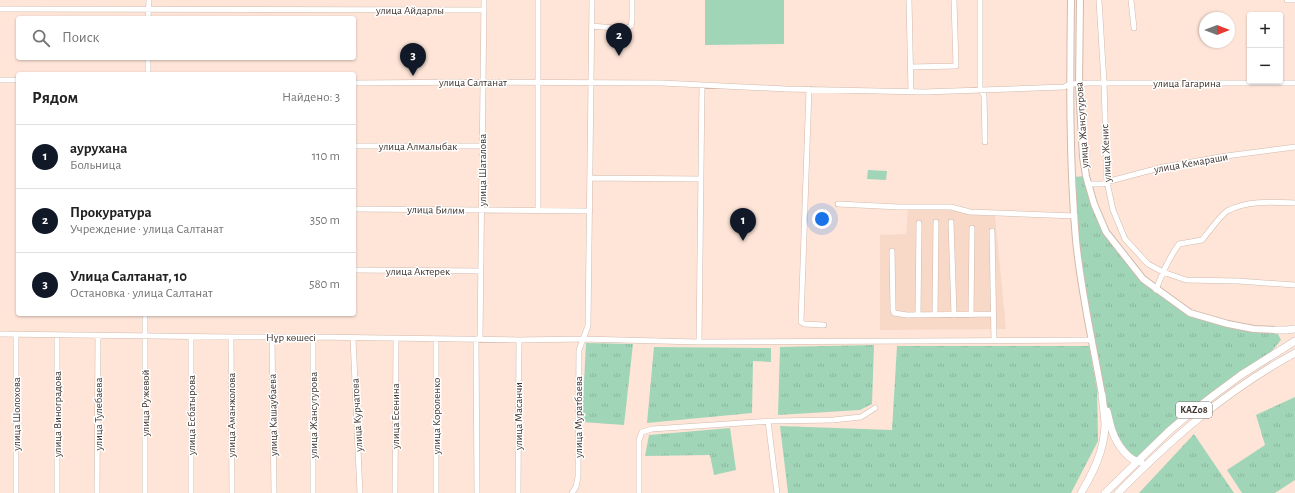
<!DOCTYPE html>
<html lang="ru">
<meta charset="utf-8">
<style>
body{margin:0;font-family:"Alegreya Sans",sans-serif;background:#f2f2f2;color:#222}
.controls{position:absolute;right:12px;top:12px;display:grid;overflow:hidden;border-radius:4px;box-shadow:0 1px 3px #0004}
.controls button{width:36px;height:36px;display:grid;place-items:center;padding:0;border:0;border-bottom:1px solid #e0e0e0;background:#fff;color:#222;font:20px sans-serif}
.compass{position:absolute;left:1199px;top:12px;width:36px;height:36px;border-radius:50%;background:#fff;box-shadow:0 1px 3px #0004;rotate:90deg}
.you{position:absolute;left:822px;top:219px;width:14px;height:14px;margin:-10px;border:3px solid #fff;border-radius:50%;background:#1a73e8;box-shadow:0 0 0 6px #1a73e833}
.badge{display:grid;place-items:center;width:26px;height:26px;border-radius:50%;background:#111827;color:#fff;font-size:13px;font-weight:700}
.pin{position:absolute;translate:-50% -33px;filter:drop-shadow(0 1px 2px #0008)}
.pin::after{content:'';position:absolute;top:21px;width:14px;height:12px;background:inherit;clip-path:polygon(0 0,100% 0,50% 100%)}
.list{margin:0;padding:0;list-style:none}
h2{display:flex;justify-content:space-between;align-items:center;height:52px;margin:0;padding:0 16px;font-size:17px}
h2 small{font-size:13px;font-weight:400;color:#767676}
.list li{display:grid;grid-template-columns:26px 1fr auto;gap:12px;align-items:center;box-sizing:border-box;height:64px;padding:0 16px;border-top:1px solid #e0e0e0}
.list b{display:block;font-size:15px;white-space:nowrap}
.list p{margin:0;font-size:13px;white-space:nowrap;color:#767676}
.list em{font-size:13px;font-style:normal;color:#767676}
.icon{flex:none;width:22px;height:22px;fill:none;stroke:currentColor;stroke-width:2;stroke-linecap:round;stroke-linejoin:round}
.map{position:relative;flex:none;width:1295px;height:493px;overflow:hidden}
.search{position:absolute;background:#fff;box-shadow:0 1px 3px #0004;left:16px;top:16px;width:340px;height:44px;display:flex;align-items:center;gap:10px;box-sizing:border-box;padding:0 14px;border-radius:4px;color:#767676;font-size:15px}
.panel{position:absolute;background:#fff;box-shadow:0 1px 3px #0004;left:16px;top:72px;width:340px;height:244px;border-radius:4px}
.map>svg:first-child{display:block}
.built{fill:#f8d8c7}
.grass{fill:url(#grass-tufts)}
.pitch{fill:#a0d5b8}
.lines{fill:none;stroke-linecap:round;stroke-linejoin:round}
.minor-casing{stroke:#d1baad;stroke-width:6}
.major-casing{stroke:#d1baad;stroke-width:8}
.highway-casing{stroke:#d1baad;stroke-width:8}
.minor{stroke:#fff;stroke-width:5}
.major{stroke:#fff;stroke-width:6}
.highway{stroke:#fff;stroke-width:7}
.labels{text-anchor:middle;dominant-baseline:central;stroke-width:3;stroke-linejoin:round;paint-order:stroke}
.shield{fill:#fff;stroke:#79726f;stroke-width:1}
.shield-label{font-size:10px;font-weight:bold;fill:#403631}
.street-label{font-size:11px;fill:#403631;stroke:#fff}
</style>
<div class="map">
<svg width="1295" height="493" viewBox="0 0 1295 493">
<defs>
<pattern id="grass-tufts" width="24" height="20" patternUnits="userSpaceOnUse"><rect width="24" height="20" fill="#a0d5b8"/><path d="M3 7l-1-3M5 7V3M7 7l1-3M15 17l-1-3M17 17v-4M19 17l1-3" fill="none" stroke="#8bb79f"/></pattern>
</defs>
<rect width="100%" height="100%" fill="#fee5d8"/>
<path class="built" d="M948 209 974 215 995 216 1006 329 880 330V235L906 234 908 210Z"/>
<path class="grass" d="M1086 176 1106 232 1149 284 1190 313 1241 327 1276 330 1281 340 1270 353 1188 415 1140 460H1133L1114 435 1102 395 1079 262 1072 177Z
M586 343 633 344 624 425 582 422Z
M874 345 872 404 860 410 778 415 780 347Z
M897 346H1089L1097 390 1098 441 1071 493H788L780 426 892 430Z
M654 347 771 348V362L753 361 752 413 647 423Z
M1295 397V480L1275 493H1242L1227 470 1265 445 1256 415Z
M730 428 736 470 714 475 710 455 645 456 649 435Z
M1194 434 1234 493H1139Z"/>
<path class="pitch" d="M705 0H784V44L705 45Z
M868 170 887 171 886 180 867 179Z"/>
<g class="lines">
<defs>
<path id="minor" d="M538 0V211
M909 0 911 92
M980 0V90L984 95 985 142
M1099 0 1104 83 1107 182 1113 210 1125 239 1148 264 1163 272 1186 280 1238 281 1295 285
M1131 0 1134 28
M1287 0H1295
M0 9 484 10
M148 18 149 0
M592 26 625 29 631 26 632 20V0
M910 67 956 66 954 0
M148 74V58
M0 80H18
M354 83 483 82 662 83 786 89 924 92 1064 87 1070 84 1090 83H1295
M809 89 801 322 804 324 824 325
M354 146H482
M590 178 701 179
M1088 184H1103L1110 181 1163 167 1226 156 1295 147
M838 204 899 207H951L970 212 1075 216
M354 209 590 211
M951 222 954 315
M992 231 994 341
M892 251 893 310 894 313 907 315 993 314
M354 270 481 271
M1156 290C1162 273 1169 258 1179 244L1202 240C1208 233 1220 216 1227 211 1247 200 1273 202 1295 203
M918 315 919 223
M935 315 936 222
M971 315 972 228
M0 334 231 337H313L519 340 582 339 699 342 1092 340
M231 337 232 493
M272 337 274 493
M313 337V493
M353 338 360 493
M476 339 477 493
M480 339 484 0
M699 342 702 85
M768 421 777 493
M16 493V335
M57 493V335
M97 493 98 336
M145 493V314
M191 493V337
M395 493 396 339
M436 493V339
M518 493 519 340
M572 493 576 487 578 477 579 350 588 326 592 0
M639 493V440L642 432 652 429 772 421 833 420 861 417 875 408"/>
<path id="major" d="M1071 0C1070 80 1069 160 1076 240 1081 292 1093 344 1102 395
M1080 0 1079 84 1083 157 1086 176 1094 204 1106 232 1143 279 1190 313 1228 324 1254 329 1276 330"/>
<path id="highway" d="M1276 330H1287L1295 329
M1107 411C1109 418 1110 426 1113 433 1117 444 1129 462 1141 462
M1081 493C1093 473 1104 451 1105 426 1105 416 1103 406 1102 395
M1105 493 1169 431 1188 415 1214 395 1241 375 1295 341
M1118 493C1172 438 1227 390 1295 353"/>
</defs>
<use href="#minor" class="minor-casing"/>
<use href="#major" class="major-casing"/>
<use href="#highway" class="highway-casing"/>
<use href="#minor" class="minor"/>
<use href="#major" class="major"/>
<use href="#highway" class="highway"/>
</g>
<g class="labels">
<rect class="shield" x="1176" y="402" width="36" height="16" rx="3"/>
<g class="shield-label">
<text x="1194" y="410">KAZ08</text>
</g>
<g class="street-label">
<text x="410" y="10">улица Айдарлы</text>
<text x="473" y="82">улица Салтанат</text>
<text x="1187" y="83">улица Гагарина</text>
<text transform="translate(1082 125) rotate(-94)">улица Жансугурова</text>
<text x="418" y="146">улица Алмалыбак</text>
<text transform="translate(1106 153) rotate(-93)">улица Женис</text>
<text transform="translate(1191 163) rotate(-10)">улица Кемараши</text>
<text transform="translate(482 170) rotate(-90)">улица Шаталова</text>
<text transform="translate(436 210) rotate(1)">улица Билим</text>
<text x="418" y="271">улица Актерек</text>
<text x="291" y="337">Нұр көшесі</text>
<text transform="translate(145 403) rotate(-90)">улица Ружевой</text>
<text transform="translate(16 414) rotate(-90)">улица Шолохова</text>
<text transform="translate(57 414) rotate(-90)">улица Виноградова</text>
<text transform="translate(98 414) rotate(-90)">улица Тулебаева</text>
<text transform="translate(191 415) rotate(-90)">улица Есбатырова</text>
<text transform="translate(231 415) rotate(-90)">улица Аманжолова</text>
<text transform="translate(273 415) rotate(-91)">улица Кашаубаева</text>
<text transform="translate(313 415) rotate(-90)">улица Жансугурова</text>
<text transform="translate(357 415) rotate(-93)">улица Курчатова</text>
<text transform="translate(395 416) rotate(-90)">улица Есенина</text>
<text transform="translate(436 416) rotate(-90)">улица Короленко</text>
<text transform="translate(518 416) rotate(-90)">улица Масанчи</text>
<text transform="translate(578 417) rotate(-90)">улица Муратбаева</text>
</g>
</g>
</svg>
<div class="controls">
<button>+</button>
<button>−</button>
</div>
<svg class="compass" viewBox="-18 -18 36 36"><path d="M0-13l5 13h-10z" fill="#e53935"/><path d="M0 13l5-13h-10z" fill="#767676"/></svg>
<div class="you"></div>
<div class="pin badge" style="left:743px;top:241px">1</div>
<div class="pin badge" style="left:619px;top:56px">2</div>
<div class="pin badge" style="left:413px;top:76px">3</div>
<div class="search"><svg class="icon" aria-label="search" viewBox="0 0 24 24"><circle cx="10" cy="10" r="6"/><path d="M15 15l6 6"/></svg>Поиск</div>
<section class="panel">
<h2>Рядом<small>Найдено: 3</small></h2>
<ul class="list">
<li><span class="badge">1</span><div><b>аурухана</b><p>Больница</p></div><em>110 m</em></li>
<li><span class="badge">2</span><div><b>Прокуратура</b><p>Учреждение · улица Салтанат</p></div><em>350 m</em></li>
<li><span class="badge">3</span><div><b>Улица Салтанат, 10</b><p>Остановка · улица Салтанат</p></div><em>580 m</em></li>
</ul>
</section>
</div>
